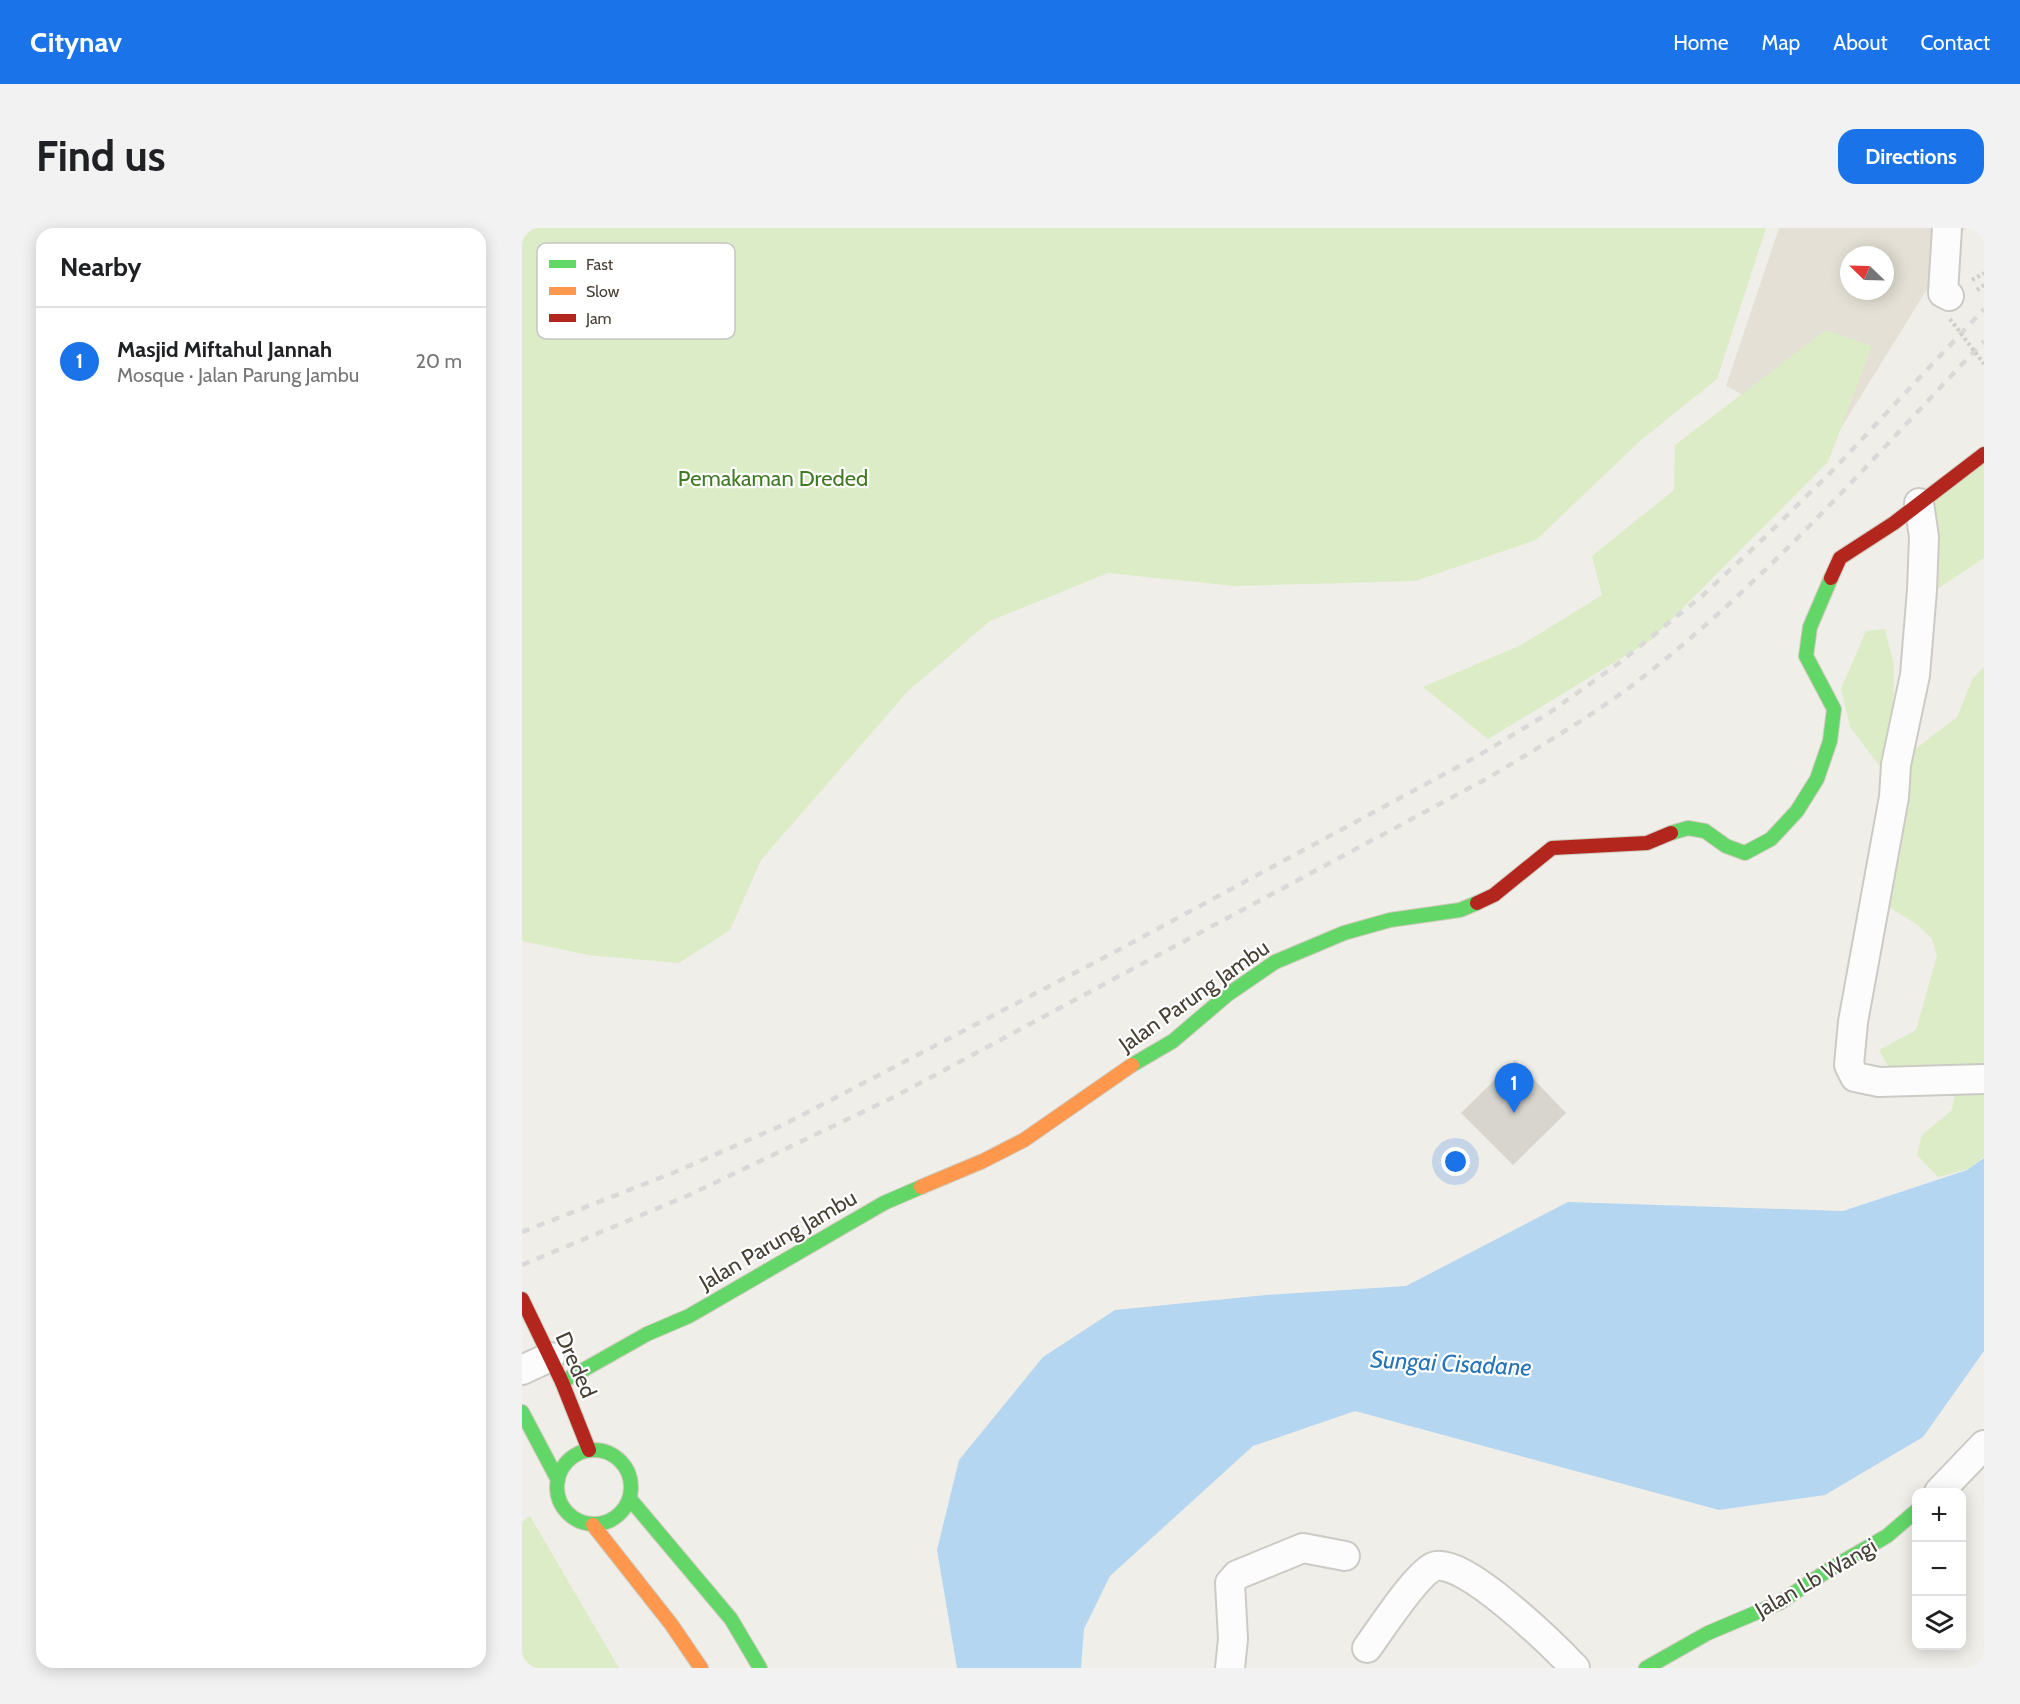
<!DOCTYPE html>
<meta charset="utf-8">
<style>
body{margin:0;font-family:Cabin,sans-serif;background:#f2f2f2;color:#202124}
.controls{position:absolute;right:18px;bottom:18px;display:grid;overflow:hidden;border-radius:12px;box-shadow:0 3px 15px #0003}
.controls button{width:54px;height:54px;display:grid;place-items:center;padding:0;border:0;border-bottom:2px solid #e0e0e0;background:#fff;color:#202124;font:30px sans-serif}
.compass{position:absolute;left:1318px;top:18px;width:54px;height:54px;border-radius:50%;background:#fff;box-shadow:0 3px 15px #0003;rotate:293deg}
.you{position:absolute;left:934px;top:934px;width:21px;height:21px;margin:-15px;border:4px solid #fff;border-radius:50%;background:#1a73e8;box-shadow:0 0 0 9px #1a73e833}
.badge{display:grid;place-items:center;width:39px;height:39px;border-radius:50%;background:#1a73e8;color:#fff;font-size:20px;font-weight:700}
.pin{position:absolute;translate:-50% -50px;filter:drop-shadow(0 2px 3px #0008)}
.pin::after{content:'';position:absolute;top:32px;width:21px;height:18px;background:inherit;clip-path:polygon(0 0,100% 0,50% 100%)}
.list{margin:0;padding:0;list-style:none}
h2{display:flex;justify-content:space-between;align-items:center;height:78px;margin:0;padding:0 24px;font-size:26px}
h2 small{font-size:20px;font-weight:400;color:#757577}
.list li{display:grid;grid-template-columns:39px 1fr auto;gap:18px;align-items:center;box-sizing:border-box;height:108px;padding:0 24px;border-top:2px solid #e0e0e0}
.list b{display:block;font-size:22px;white-space:nowrap}
.list p{margin:0;font-size:20px;white-space:nowrap;color:#757577}
.list em{font-size:20px;font-style:normal;color:#757577}
.icon{flex:none;width:33px;height:33px;fill:none;stroke:currentColor;stroke-width:2;stroke-linecap:round;stroke-linejoin:round}
.map{position:relative;flex:none;width:1462px;height:1440px;overflow:hidden;border-radius:18px}
header{display:flex;align-items:center;gap:36px;box-sizing:border-box;height:84px;padding:0 30px;background:#1a73e8;color:#fff}
header strong{font-size:28px}
nav{display:flex;gap:33px;margin-inline-start:auto;font-size:21px}
.intro{display:flex;align-items:center;justify-content:space-between;box-sizing:border-box;height:144px;padding:0 36px}
h1{margin:0;font-size:42px}
.button{padding:15px 27px;border-radius:18px;background:#1a73e8;color:#fff;font-size:21px;font-weight:700}
main{display:flex;gap:36px;padding:0 36px}
aside{flex:1;background:#fff;border-radius:18px;box-shadow:0 3px 15px #0003}
.map>svg:first-child{display:block}
.residential{fill:#e4e0d5;fill-rule:evenodd}
.green{fill:#dbecc6}
.water{fill:#b5d6f0}
.building{fill:#d8d5cf;stroke:#d8d5ce;stroke-width:1.5}
.lines{fill:none;stroke-linecap:round;stroke-linejoin:round}
.street-casing{stroke:#cccac4;stroke-width:32}
.fast-casing{stroke:#d0cbbe;stroke-width:16}
.slow-casing{stroke:#d0cbbe;stroke-width:16}
.jam-casing{stroke:#d0cbbe;stroke-width:16}
.path{stroke:#d1cec9;stroke-width:4;stroke-dasharray:3 3;stroke-linecap:butt}
.street{stroke:#fdfcfc;stroke-width:28}
.fast{stroke:#63d668;stroke-width:14}
.slow{stroke:#ff974d;stroke-width:14}
.jam{stroke:#b3261e;stroke-width:14}
.rail{stroke:#d9d9d8;stroke-width:4.5;stroke-dasharray:8 8;stroke-linecap:butt}
.path-bridge{stroke:#d1cec9;stroke-width:4;stroke-dasharray:3 3;stroke-linecap:butt}
.labels{text-anchor:middle;dominant-baseline:central;stroke-width:4.5;stroke-linejoin:round;paint-order:stroke}
.park-label{font-size:22px;fill:#417a24;stroke:#fff}
.street-label{font-size:22px;fill:#463f34;stroke:#fff}
.water-label{font-size:24px;font-style:italic;fill:#2774b7;stroke:#fff}
.key{fill:#fff;stroke:#c8c5c2;stroke-width:1.5}
.key-label{font-size:16px;fill:#463f34}
</style>
<header>
<strong>Citynav</strong>
<nav><a>Home</a><a>Map</a><a>About</a><a>Contact</a></nav>
</header>
<div class="intro"><h1>Find us</h1><a class="button">Directions</a></div>
<main>
<aside>
<h2>Nearby<small></small></h2>
<ul class="list">
<li><span class="badge">1</span><div><b>Masjid Miftahul Jannah</b><p>Mosque · Jalan Parung Jambu</p></div><em>20 m</em></li>
</ul>
</aside>
<div class="map">
<svg width="1462" height="1440" viewBox="0 0 1462 1440">
<rect width="100%" height="100%" fill="#f0eee8"/>
<path class="residential" d="M1257 0H1443L1311 213 1204 158ZM1327 27H1363V63H1327Z"/>
<path class="green" d="M0 0H1244L1195 151 1118 213 1014 312 893 353 713 358 586 345 468 393 386 463 239 632 208 702 157 735 66 727 0 713Z
M1304 102 1350 118 1306 234 1129 412 966 511 901 459 999 417 1080 367 1070 328 1152 262 1153 217Z
M1462 224V330L1399 372 1397 275Z
M1363 401 1372 437 1371 493 1387 526 1435 489 1451 450 1462 439V929L1446 941 1416 949 1395 927 1400 907 1430 882 1433 863 1419 853 1366 838 1357 822 1394 802 1415 728 1410 711 1397 698 1367 679 1363 671 1374 560 1328 499 1319 461 1344 403Z
M8 1288 97 1440H0V1294Z"/>
<path class="water" d="M1462 930V1123L1401 1209 1303 1267 1197 1282 833 1183 731 1218 588 1348 562 1401 559 1440H435L415 1322 437 1232 521 1129 593 1082 744 1067 884 1058 1046 974 1321 983 1445 942Z"/>
<path class="building" d="M993 833 1043 885 991 936 940 885Z"/>
<g class="lines">
<defs>
<path id="street" d="M1425 0 1421 65 1427 68
M1397 275 1402 309 1400 362 1393 447 1374 537 1372 569 1331 794 1327 837 1333 849 1357 854 1462 851
M0 1142 28 1129
M1417 1264 1462 1217
M845 1420C859 1401 893 1348 911 1339 939 1326 1033 1419 1053 1440
M708 1440 711 1411 708 1355 715 1347 781 1320 823 1328"/>
<path id="fast" d="M1149 605 1166 600 1183 603 1204 618 1223 625 1249 611 1275 583 1295 551 1308 513 1312 481 1284 428 1288 399 1309 350
M610 837 651 813 705 767 753 734 822 705 868 692 938 682 955 675
M40 1154 125 1106 167 1088 362 975 399 959
M0 1184 36 1252
M35 1259a37 37 0 1 1 74 0a37 37 0 1 1-74 0Z
M108 1271 209 1391 238 1440
M1124 1440 1186 1405 1257 1375 1308 1341 1365 1308 1394 1283"/>
<path id="slow" d="M399 959 461 933 502 912 610 837
M71 1297 149 1396 179 1440"/>
<path id="jam" d="M1309 350 1318 330 1372 295 1462 226
M955 675 972 667 1030 620 1125 615 1149 605
M0 1071 40 1154 67 1222"/>
</defs>
<use href="#street" class="street-casing"/>
<use href="#fast" class="fast-casing"/>
<use href="#slow" class="slow-casing"/>
<use href="#jam" class="jam-casing"/>
<path class="path" d="M1450 52 1462 45
M1455 62 1462 57"/>
<use href="#street" class="street"/>
<use href="#fast" class="fast"/>
<use href="#slow" class="slow"/>
<use href="#jam" class="jam"/>
<path class="rail" d="M0 1004 153 944 261 897 587 727 954 529 1027 485 1097 435 1180 368 1241 311 1312 241 1462 81
M0 1037 165 968 374 868 966 550C1014 521 1063 492 1108 459 1240 359 1349 232 1462 113"/>
<path class="path-bridge" d="M1428 91 1462 136"/>
</g>
<g class="labels">
<g class="park-label">
<text x="251" y="250">Pemakaman Dreded</text>
</g>
<g class="street-label">
<text transform="translate(672 768) rotate(-35)">Jalan Parung Jambu</text>
<text transform="translate(256 1012) rotate(-30)">Jalan Parung Jambu</text>
<text transform="translate(54 1137) rotate(66)">Dreded</text>
<text transform="translate(1294 1350) rotate(-30)">Jalan Lb Wangi</text>
</g>
<g class="water-label">
<text transform="translate(929 1135) rotate(3)">Sungai Cisadane</text>
</g>
</g>
<rect x="15" y="15" width="198" height="96" rx="9" class="key"/>
<rect x="27" y="32" width="27" height="8" fill="#63d668"/>
<rect x="27" y="59" width="27" height="8" fill="#ff974d"/>
<rect x="27" y="86" width="27" height="8" fill="#b3261e"/>
<g class="key-label">
<text x="64" y="42">Fast</text>
<text x="64" y="69">Slow</text>
<text x="64" y="96">Jam</text>
</g>
</svg>
<div class="controls">
<button>+</button>
<button>−</button>
<button><svg class="icon" aria-label="layers" viewBox="0 0 24 24"><path d="M12 4l9 5-9 5-9-5zM3 14l9 5 9-5"/></svg></button>
</div>
<svg class="compass" viewBox="-18 -18 36 36"><path d="M0-13l5 13h-10z" fill="#e53935"/><path d="M0 13l5-13h-10z" fill="#757577"/></svg>
<div class="you"></div>
<div class="pin badge" style="left:992px;top:885px">1</div>
</div>
</main>
